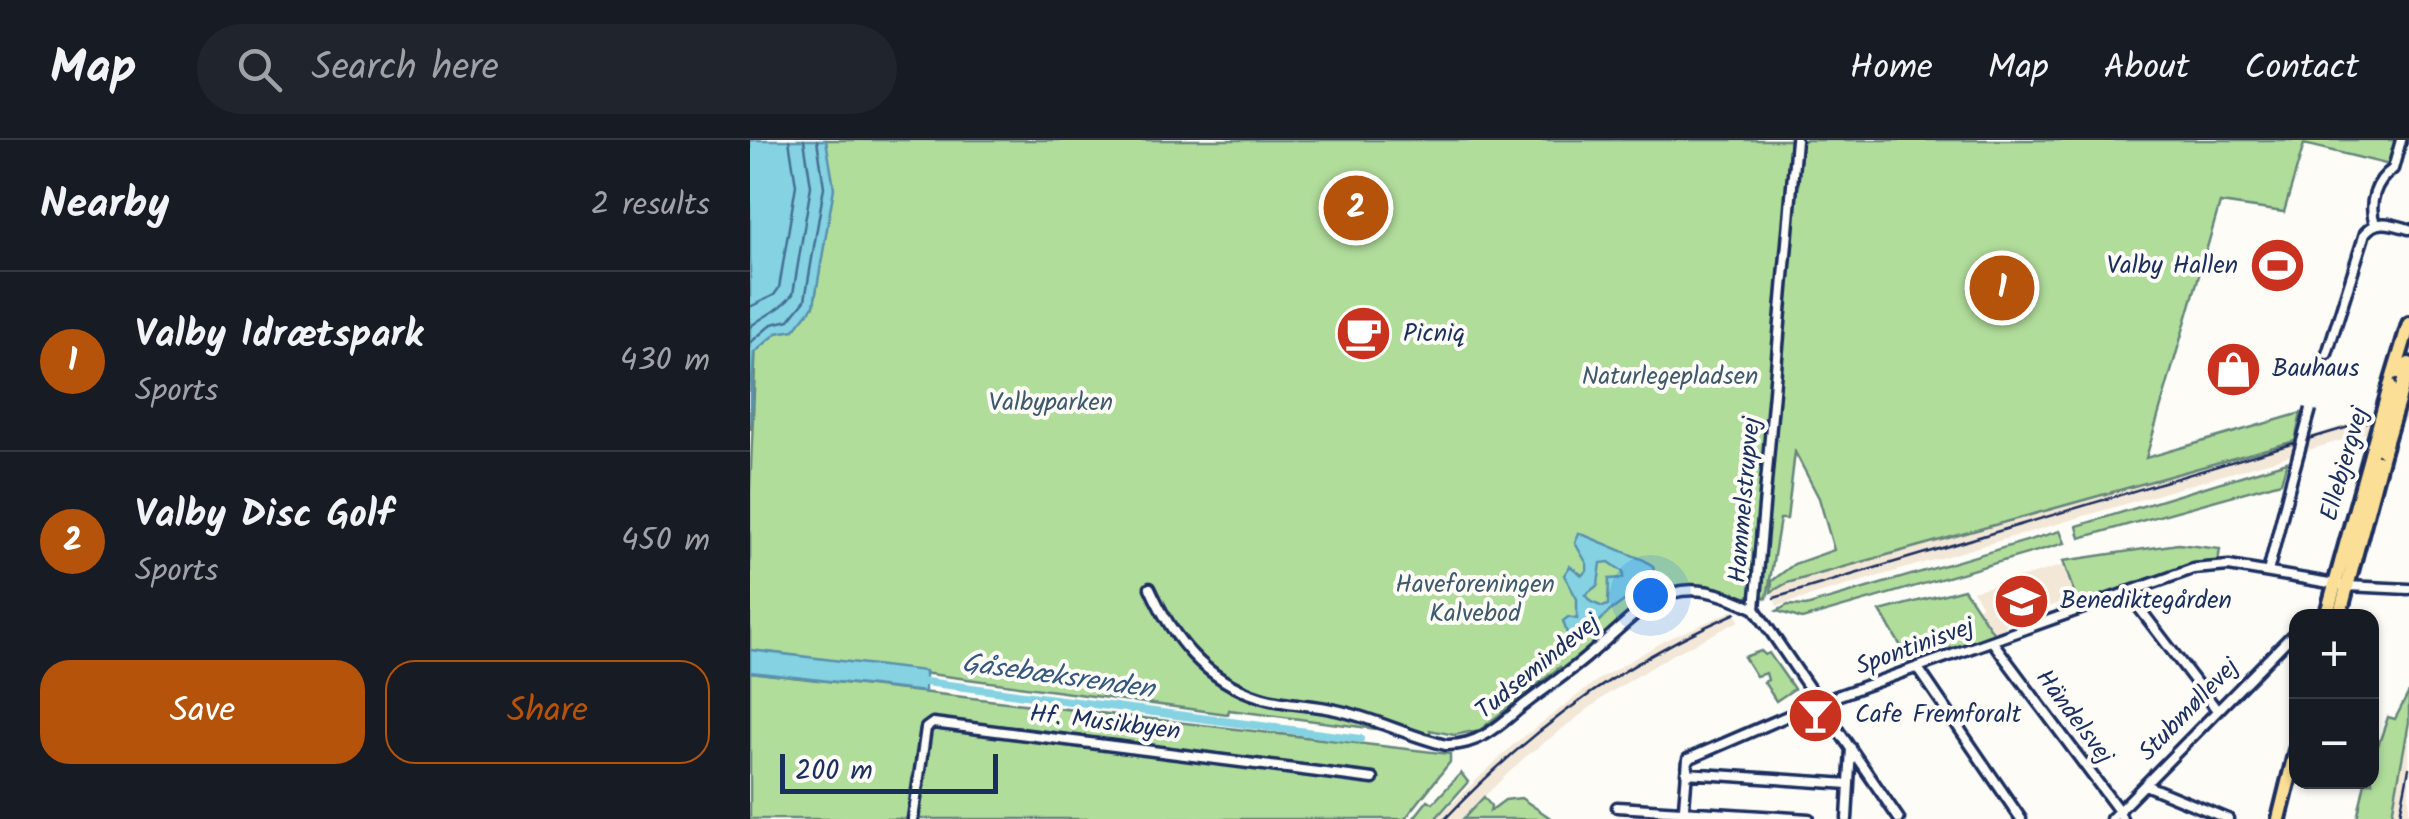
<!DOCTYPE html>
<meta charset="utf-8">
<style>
body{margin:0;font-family:Kalam,sans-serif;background:#20242c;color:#f1f3f6}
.controls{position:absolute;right:30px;bottom:30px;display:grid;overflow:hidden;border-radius:20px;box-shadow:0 2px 8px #0004}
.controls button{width:90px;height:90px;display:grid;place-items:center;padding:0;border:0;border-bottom:2px solid #363941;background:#171b24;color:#f1f3f6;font:50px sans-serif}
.scale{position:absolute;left:30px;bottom:25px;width:218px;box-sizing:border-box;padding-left:10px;border:5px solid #1b2f5e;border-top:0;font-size:28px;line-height:35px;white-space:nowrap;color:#1b2f5e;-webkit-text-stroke:8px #fdfcf7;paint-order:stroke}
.you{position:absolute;left:900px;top:455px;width:35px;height:35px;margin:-25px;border:8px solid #fff;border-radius:50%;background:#1a73e8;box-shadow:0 0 0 15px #1a73e833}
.badge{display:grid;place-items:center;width:65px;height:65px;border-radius:50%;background:#b45309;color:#fff;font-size:32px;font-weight:700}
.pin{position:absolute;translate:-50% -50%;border:5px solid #fff;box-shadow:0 2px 10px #0006}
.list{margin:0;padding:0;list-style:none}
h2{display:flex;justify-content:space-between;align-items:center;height:130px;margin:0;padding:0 40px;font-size:42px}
h2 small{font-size:32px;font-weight:400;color:#9ea1a6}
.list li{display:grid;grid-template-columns:65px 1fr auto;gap:30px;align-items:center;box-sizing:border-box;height:180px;padding:0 40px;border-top:2px solid #363941}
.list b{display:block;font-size:38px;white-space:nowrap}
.list p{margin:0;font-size:32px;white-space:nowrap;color:#9ea1a6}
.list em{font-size:32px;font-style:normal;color:#9ea1a6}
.actions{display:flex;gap:20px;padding:30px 40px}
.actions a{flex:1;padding:22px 0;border:2px solid #b45309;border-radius:30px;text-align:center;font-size:35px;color:#b45309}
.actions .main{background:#b45309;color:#fff}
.icon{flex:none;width:55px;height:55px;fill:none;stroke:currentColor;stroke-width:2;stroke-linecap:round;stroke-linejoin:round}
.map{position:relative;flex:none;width:1659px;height:679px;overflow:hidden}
header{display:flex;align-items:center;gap:60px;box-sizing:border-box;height:140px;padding:0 50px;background:#171b24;border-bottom:2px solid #363941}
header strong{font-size:48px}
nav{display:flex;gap:55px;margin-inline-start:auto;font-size:35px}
.search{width:700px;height:90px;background:#20242c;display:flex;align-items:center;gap:25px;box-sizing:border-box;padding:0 35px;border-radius:55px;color:#9ea1a6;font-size:38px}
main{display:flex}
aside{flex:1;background:#171b24}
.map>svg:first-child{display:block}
.built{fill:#f3e7d7}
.green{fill:#b1dd9b;stroke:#66867c;stroke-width:2.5}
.water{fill:#84d2e2;stroke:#5a91ad;stroke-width:2.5;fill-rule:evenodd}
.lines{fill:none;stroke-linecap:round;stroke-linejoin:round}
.shore{stroke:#457093;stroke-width:2.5}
.canal{stroke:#84d2e2;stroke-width:8}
.minor-casing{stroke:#1b2f5e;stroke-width:15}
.primary-casing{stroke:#1b2f5e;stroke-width:20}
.minor{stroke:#fdfcf7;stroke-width:8}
.primary{stroke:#fbdf96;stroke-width:12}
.rail{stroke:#1b2f5e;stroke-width:2.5}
.minor-bridge-casing{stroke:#1b2f5e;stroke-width:15;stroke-linecap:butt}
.primary-bridge-casing{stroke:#1b2f5e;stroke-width:20;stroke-linecap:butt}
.minor-bridge{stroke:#fdfcf7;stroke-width:8}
.primary-bridge{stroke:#fbdf96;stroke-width:12}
.labels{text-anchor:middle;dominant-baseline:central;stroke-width:8;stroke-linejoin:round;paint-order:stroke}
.poi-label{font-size:25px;fill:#1b2f5e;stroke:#fdfcf7;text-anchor:start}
.park-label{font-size:25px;fill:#405a6d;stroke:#fdfcf7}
.street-label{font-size:25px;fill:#1b2f5e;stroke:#fdfcf7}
.water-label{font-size:28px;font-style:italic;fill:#35587f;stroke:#fdfcf7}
</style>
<header>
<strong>Map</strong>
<div class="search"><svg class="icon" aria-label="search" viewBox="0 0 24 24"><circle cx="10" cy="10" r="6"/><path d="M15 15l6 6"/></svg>Search here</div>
<nav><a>Home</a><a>Map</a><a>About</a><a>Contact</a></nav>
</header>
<main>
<aside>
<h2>Nearby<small>2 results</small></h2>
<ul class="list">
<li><span class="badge">1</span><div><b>Valby Idrætspark</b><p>Sports</p></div><em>430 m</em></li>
<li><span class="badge">2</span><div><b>Valby Disc Golf</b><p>Sports</p></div><em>450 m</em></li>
</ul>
<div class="actions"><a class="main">Save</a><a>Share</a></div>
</aside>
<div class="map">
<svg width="1659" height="679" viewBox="0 0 1659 679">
<rect width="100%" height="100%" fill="#fdfcf7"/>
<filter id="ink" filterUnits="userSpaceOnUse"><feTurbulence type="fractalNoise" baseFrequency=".01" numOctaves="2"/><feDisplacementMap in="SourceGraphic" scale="20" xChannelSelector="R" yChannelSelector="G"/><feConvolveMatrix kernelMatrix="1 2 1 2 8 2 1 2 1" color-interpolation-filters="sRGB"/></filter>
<g filter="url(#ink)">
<path class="built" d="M1659 265V279L1596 299 1027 466 1021 452 1037 443 1545 301Z
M1315 425 1326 457 1257 481 1253 493 1243 498 1224 472 1231 465 1223 451Z
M984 470 989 481 920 516 858 554 774 618 711 679H686L763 605 849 539 914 501Z
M1659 582V679H1641L1643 654Z"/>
<path class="green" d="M0 0 64 164 83 49 75 0H1656L1648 27 1554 4 1534 72 1470 63 1396 318 1551 273 1545 301 1037 443 1021 452 1022 441 1044 424 1084 410 1069 358 1045 312 1037 379H1030L1017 458 1005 454 995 458C908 416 874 485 812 531L810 527 730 590 704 595 680 590 681 596 479 570 478 574 0 510V352L6 200 3 201 0 290Z
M1537 322 1531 342 1330 398 1327 386Z
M1310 391 1315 403 1052 479 1027 471 1038 465 1056 466Z
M1428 404 1470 409 1468 422 1428 429 1328 464 1313 421Z
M1214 449 1246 497 1162 525 1130 471Z
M1011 511 1015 515 1019 513 1044 549 1026 561 1014 542 1018 540 1016 533 1006 536 994 517Z
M0 532 700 614V622L655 679H0Z
M1659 552V582L1641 679H1607L1615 642H1622V623L1638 577 1645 579Z
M711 633 718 642 685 679H663L678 660 683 663Z
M734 657 741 666 740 671 755 660 771 658 802 679H713Z"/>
<path class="water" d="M0 0H76L84 48 64 165 44 190 27 193 4 213 0 286Z
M829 393 894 420 903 426 904 434 899 443 859 472 822 509 813 481 818 477 827 479V459L814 435 820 426 832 435 837 430V424L825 403ZM859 422 873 432V438L859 439 858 465 853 467 841 462 835 455 848 445 851 423Z
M0 510 175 531V552L0 532Z"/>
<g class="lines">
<path class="shore" d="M0 167 24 155 29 148 46 45 39 0
M0 187C15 174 32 170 43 154L61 46 54 0
M0 203 22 184 39 180 55 160 74 47 67 0"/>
<path class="canal" d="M168 541 610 599"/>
<defs>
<path id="minor" d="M1046 0 1005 469 1149 679
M1625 84C1618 64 1625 41 1643 29L1651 0
M1577 214 1615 93C1627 78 1642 84 1659 89
M1518 432 1541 341
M400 448C423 499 455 540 510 557 535 565 561 564 586 570 624 578 658 596 696 605 727 606 748 587 770 568 792 550 816 535 838 516 900 463 919 426 1005 469
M1377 452 1467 570
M1242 501 1369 671 1372 679
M1168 528 1271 679
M936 633 1099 644
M1395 645 1478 679
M867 667 1059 679
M163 679 176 588 183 583 623 639
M933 679 938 619 1070 562 1443 429 1479 426 1597 446 1659 449
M1097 679 1101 608
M1361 679 1546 491"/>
<path id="primary" d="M1654 241 1659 224
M1640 247 1659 184
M1576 477 1621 314
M1589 477 1633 311
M1529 679 1546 610"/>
</defs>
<use href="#minor" class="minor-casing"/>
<use href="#primary" class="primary-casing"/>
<use href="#minor" class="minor"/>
<use href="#primary" class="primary"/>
<path class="rail" d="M1024 458 1659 269
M695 679C778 591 874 521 986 473
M1649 679 1659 628"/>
<defs>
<path id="minor-bridge" d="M1541 341 1561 269"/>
<path id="primary-bridge" d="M1633 311 1654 241
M1621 314 1640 247"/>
</defs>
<use href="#minor-bridge" class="minor-bridge-casing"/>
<use href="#primary-bridge" class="primary-bridge-casing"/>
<use href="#minor-bridge" class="minor-bridge"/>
<use href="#primary-bridge" class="primary-bridge"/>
</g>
</g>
<defs>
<symbol id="stadium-disc" viewBox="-11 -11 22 22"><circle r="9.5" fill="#c8321e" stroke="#fdfcf7"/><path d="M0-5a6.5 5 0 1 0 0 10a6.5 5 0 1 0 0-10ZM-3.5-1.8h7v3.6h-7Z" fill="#fff"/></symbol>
<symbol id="cafe-disc" viewBox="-11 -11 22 22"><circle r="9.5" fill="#c8321e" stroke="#fdfcf7"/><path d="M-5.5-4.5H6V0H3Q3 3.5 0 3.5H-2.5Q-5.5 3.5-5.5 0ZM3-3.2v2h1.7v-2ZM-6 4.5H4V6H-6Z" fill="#fff"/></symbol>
<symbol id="shop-disc" viewBox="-11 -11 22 22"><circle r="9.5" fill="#c8321e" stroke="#fdfcf7"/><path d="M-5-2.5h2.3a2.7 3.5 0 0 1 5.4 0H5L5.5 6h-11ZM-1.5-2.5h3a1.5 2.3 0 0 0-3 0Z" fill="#fff"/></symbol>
<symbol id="school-disc" viewBox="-11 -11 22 22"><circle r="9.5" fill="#c8321e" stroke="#fdfcf7"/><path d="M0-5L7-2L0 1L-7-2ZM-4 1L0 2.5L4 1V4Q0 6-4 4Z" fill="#fff"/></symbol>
<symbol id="bar-disc" viewBox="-11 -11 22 22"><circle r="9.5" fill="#c8321e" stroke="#fdfcf7"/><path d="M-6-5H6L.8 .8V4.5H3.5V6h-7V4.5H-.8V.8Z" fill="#fff"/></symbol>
</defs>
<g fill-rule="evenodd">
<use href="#stadium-disc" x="1496" y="94" width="63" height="63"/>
<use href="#cafe-disc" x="582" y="162" width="63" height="63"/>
<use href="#shop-disc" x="1452" y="198" width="63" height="63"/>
<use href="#school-disc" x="1240" y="430" width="63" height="63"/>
<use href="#bar-disc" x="1034" y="544" width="63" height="63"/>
</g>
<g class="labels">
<g class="poi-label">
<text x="1488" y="126" text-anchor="end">Valby Hallen</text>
<text x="653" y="194">Picniq</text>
<text x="1522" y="229">Bauhaus</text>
<text x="1310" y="461">Benediktegården</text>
<text x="1105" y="575">Cafe Fremforalt</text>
</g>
<g class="park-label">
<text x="920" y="237">Naturlegepladsen</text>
<text x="301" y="263">Valbyparken</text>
<text x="725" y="445">Haveforeningen<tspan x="725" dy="29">Kalvebod</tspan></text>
</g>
<g class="street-label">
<text transform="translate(1595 324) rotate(-74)">Ellebjergvej</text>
<text transform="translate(995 360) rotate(-85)">Hammelstrupvej</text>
<text transform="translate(1165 507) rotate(-20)">Spontinisvej</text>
<text transform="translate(788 527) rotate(-39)">Tudsemindevej</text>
<text transform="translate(1439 570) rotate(-46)">Stubmøllevej</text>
<text transform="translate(1324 577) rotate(53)">Händelsvej</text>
<text transform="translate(355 583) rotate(7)">Hf. Musikbyen</text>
</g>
<g class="water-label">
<text transform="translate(308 537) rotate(8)">Gåsebæksrenden</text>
</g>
</g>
</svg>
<div class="controls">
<button>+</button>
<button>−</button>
</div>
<div class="scale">200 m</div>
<div class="you"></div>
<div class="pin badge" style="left:1252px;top:148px">1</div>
<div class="pin badge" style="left:606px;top:68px">2</div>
</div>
</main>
